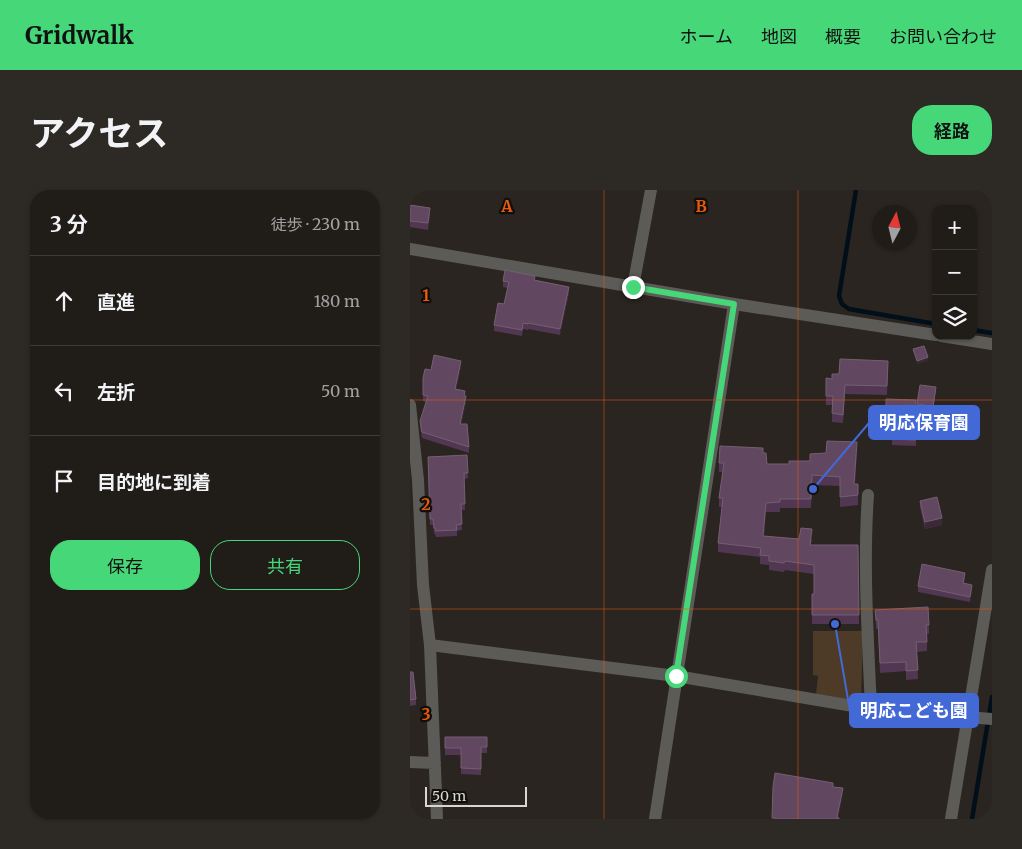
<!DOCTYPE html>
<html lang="ja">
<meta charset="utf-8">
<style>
body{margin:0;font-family:Merriweather,"Noto Sans JP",serif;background:#2d2925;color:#f1f3f6}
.controls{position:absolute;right:15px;top:15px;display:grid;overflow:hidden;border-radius:10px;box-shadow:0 1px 4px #0004}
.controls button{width:45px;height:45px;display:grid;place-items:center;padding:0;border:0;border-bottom:1px solid #3d3a37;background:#201c18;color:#f1f3f6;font:25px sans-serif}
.compass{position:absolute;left:462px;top:15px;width:45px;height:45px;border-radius:50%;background:#201c18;box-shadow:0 1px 4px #0004;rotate:7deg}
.scale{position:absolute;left:15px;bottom:12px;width:102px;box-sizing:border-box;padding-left:5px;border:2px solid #dad7d3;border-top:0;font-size:14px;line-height:18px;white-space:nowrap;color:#dad7d3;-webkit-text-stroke:4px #110f0c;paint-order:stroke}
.stop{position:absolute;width:15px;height:15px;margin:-11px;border:4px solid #46d779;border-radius:50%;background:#fff}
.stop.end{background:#46d779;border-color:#fff;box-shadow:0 1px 5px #0008}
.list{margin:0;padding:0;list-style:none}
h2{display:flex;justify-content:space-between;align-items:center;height:65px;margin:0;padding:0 20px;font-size:21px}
h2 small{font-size:16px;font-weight:400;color:#a2a1a2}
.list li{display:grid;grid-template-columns:32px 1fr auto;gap:15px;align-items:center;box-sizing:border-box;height:90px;padding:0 20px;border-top:1px solid #3d3a37}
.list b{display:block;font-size:19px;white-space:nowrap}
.list em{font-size:16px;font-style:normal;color:#a2a1a2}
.actions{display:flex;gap:10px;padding:15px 20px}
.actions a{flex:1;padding:11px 0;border:1px solid #46d779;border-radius:20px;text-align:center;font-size:18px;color:#46d779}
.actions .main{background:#46d779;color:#111}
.icon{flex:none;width:28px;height:28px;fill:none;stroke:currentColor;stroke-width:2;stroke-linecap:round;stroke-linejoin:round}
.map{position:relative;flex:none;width:582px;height:629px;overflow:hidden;border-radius:20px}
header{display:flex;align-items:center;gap:30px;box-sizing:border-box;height:70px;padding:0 25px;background:#46d779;color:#111}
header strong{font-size:24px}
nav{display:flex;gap:28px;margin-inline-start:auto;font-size:18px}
.intro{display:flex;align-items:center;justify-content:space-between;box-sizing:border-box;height:120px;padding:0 30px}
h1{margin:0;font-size:35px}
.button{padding:12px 22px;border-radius:20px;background:#46d779;color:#111;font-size:18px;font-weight:700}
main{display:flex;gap:30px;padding:0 30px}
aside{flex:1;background:#201c18;border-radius:20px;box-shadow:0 1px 4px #0004}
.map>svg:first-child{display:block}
.green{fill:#4d3a27}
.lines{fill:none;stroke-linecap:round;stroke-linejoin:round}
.stream{stroke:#000f19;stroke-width:4.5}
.minor{stroke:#5c5b57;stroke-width:12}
.tertiary{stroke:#5c5b57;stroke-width:12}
.wall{fill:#523752}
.shaded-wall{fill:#3c2938}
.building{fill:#614860;stroke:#745f72}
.route{stroke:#46d779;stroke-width:6}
.grid{fill:none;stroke:#e8590c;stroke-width:1;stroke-opacity:0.55}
.grid-label{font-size:16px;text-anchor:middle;font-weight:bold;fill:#e8590c;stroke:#110f0c;stroke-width:4.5;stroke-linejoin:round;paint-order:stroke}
.leader{fill:none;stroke:#4369d7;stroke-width:2}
.callout-dot{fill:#4369d7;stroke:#110f0c;stroke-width:2}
.callout{fill:#4369d7;stroke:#4369d7;stroke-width:2}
.callout-label{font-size:18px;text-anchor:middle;font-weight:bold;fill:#fff}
</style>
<header>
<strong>Gridwalk</strong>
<nav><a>ホーム</a><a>地図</a><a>概要</a><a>お問い合わせ</a></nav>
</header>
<div class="intro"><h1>アクセス</h1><a class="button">経路</a></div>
<main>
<aside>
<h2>3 分<small>徒歩 · 230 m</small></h2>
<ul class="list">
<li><svg class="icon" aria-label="ahead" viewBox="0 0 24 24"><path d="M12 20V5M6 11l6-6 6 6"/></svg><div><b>直進</b></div><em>180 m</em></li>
<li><svg class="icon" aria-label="left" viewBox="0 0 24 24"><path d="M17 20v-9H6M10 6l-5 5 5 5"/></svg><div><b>左折</b></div><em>50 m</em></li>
<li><svg class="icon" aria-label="arrive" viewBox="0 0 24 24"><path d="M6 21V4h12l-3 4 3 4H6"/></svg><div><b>目的地に到着</b></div></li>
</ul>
<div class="actions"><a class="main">保存</a><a>共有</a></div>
</aside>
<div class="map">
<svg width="582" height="629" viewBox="0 0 582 629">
<rect width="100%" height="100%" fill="#2a2520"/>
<path class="green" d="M403 441H453L451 511 406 504 408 486 403 485Z"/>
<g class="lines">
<path class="stream" d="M446 0 429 106 432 114 439 119 526 134
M563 140 582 143
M562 629 582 507"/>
<path class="minor" d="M0 59 324 114 526 145
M223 97 241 0
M531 146 582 154
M0 215 8 290 13 395 20 455 27 629
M458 305C453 376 458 448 461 519
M20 455 266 486 461 519 582 529
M0 572 25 573
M245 629 324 114"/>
<path class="tertiary" d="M541 629 582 380"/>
</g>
<path class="wall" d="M0 15 20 24 18 40 0 37Z
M93 91H125L159 103 150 145 118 139V140L113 139 112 146 84 141V135L94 114 98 98 93 97Z
M478 171 477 205 435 204 433 233 422 232V215H416V188L422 189 429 184Z
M51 177 46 199 55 206 56 212 51 234 59 257V263L12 248 10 237V231L16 212 13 211V188L21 180Z
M526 200 523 220 507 218V214Z
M476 209 506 210V256L482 255V250H476Z
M447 261 445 294H448V315L430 317V296L402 295 401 318H370V322H356L354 346 389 349H402L401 355H448L449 434H402V404H404V384L375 380 374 382 359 380V375L350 374V367L308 362V353L312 317H309V308L313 282H309V273L353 263 357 274H379L400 271Z
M57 265 58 288 54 289 55 320H51L52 340 47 341V346L26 347 25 344H24L23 335H20L18 267Z
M510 311 532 335 515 339 510 317Z
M555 388 554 393 562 400 560 412 508 402V396Z
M465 420 519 435V444H517V461L507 462 508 489 496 490V481L470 483 468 439H466Z
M0 482 6 509V515L0 516Z
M35 547H77V563H71V585L51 584V565H35Z"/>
<path class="shaded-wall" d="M20 18V24L18 40V33Z
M159 97V103L150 145V139Z
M518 167V171L507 174V171Z
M51 171V177L45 205V199Z
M56 206V212L50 240V234Z
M447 252V261L444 303V294Z
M356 313V322L353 355V346Z
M532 328V335L515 339V332Z
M562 395V400L560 412V407Z
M433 598V605L428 629 427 627Z"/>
<path class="building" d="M0 15 20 18 18 33 0 31Z
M95 80 125 86 124 90 159 97 150 139 118 133V134L113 133 112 140 84 135 88 113 94 114 99 92 93 91Z
M514 156 518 167 507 171 503 159Z
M24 165 51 171 45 199 55 201 54 206H56L50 234H57L59 257 12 242 10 231 18 206 13 205V188L15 179 21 180Z
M430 169 478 171 477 196 435 195 433 225 422 223 423 206H416V188L422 189V184H429Z
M510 195 526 197 523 217 507 214Z
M476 209 506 210V250L482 249V244H476Z
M417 251 447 252 444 294H448V305L430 307V287L402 285 401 309H370V312L356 313 353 346 389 349 391 338 402 339 400 355H448L449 425H402V404H404V375L375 371 374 373 359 371V366L350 365 351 358 308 353 313 308H309L314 273H309L310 256 353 258V263H356L357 274H379V271H400V264L416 263Z
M57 265 58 283H54L55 314H51L52 334 46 335 47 340 26 341 25 338H24L23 329H20L18 267Z
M527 307 532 328 515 332 510 311Z
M512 374 555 383 553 393 562 395 560 407 508 396Z
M518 417 519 435H516L517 452H506L508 480 496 481V472L470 473 468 430H466L465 420Z
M0 482H3L6 509 0 510Z
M35 547H77V557H71V579L51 578V558H35Z
M365 583 423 593V597L433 598 427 627 429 628V629H365V628H362L363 597Z"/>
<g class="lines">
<path class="route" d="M223 97 324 114 266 486"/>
</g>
<path class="grid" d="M194 0V629M388 0V629M0 210H582M0 419H582"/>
<g class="grid-label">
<text x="97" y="22">A</text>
<text x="291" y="22">B</text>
<text x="16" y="111">1</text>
<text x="16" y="320">2</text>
<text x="16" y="530">3</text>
</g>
<path class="leader" d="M403 299L459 233M425 434L440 521"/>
<g class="callout-dot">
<circle cx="403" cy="299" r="5"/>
<circle cx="425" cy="434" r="5"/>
</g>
<g class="callout">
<rect x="459" y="216" width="110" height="33" rx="5"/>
<rect x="440" y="504" width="128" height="33" rx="5"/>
</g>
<g class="callout-label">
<text x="514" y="239">明応保育園</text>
<text x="504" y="527">明応こども園</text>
</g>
</svg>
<div class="controls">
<button>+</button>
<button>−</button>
<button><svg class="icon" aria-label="layers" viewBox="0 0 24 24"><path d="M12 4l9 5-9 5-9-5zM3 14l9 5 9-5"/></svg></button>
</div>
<svg class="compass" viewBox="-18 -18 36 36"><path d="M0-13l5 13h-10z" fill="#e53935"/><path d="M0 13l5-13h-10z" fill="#a2a1a2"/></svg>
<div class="scale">50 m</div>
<div class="stop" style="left:266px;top:486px"></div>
<div class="stop end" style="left:223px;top:97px"></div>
</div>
</main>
